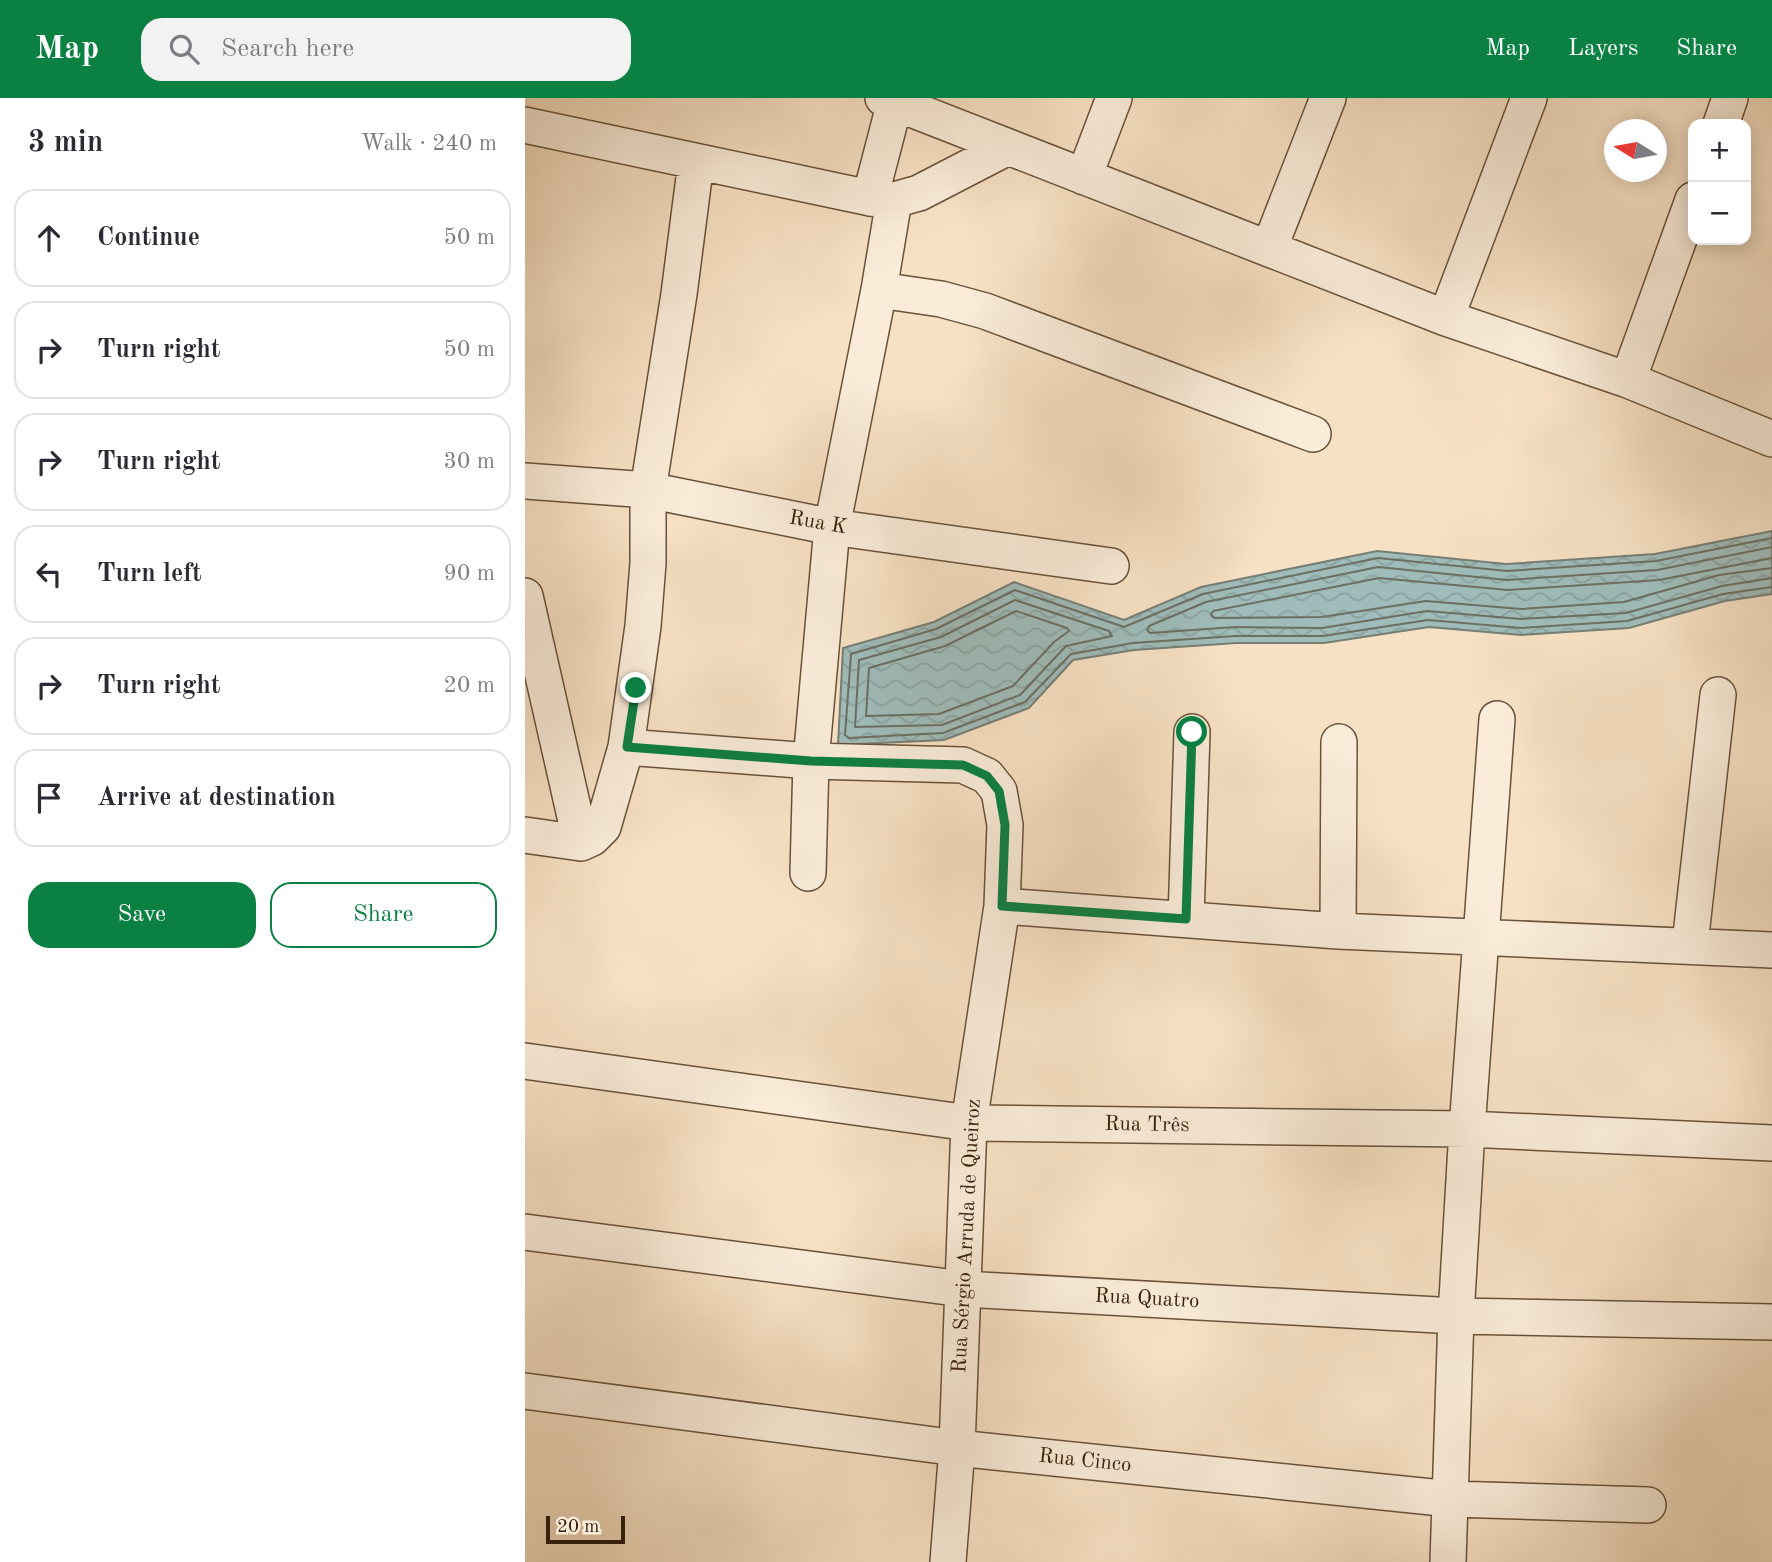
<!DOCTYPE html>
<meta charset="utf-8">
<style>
body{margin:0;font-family:"Old Standard TT",serif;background:#f2f2f3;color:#2b2b33}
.controls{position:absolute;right:21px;top:21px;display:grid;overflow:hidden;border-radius:14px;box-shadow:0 4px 18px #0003}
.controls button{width:63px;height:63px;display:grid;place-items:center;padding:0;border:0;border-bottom:2px solid #e1e1e2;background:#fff;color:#2b2b33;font:35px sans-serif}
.compass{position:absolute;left:1079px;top:21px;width:63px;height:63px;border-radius:50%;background:#fff;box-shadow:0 4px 18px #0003;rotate:281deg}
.scale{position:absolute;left:21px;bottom:18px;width:79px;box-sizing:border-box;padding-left:7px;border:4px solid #38220a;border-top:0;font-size:19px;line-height:24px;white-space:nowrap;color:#38220a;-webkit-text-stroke:5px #faecd9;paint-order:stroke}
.stop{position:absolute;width:21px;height:21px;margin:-16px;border:5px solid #0b8043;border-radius:50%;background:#fff}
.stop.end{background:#0b8043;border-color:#fff;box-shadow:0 2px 7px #0008}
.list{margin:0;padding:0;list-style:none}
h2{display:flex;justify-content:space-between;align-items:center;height:91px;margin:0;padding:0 28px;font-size:30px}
h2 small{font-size:23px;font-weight:400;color:#7c7c81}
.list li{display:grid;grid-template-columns:46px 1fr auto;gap:21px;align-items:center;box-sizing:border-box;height:98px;margin:0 14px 14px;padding:0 14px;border:2px solid #e1e1e2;border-radius:21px}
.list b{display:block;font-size:26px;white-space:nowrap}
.list em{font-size:23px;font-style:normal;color:#7c7c81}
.actions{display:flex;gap:14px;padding:21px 28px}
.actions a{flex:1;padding:16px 0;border:2px solid #0b8043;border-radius:21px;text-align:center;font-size:24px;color:#0b8043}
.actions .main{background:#0b8043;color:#fff}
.icon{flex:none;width:38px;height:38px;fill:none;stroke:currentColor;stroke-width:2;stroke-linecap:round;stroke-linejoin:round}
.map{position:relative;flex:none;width:1247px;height:1464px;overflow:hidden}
header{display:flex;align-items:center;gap:42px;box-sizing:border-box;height:98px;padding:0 35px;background:#0b8043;color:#fff}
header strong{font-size:33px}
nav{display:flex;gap:38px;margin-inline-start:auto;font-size:24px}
.search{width:490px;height:63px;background:#f2f2f3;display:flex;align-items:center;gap:18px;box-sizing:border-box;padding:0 24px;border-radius:21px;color:#7c7c81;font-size:26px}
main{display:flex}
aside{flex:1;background:#fff}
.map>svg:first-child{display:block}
.water{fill:url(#water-waves);stroke:#767e74;stroke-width:2}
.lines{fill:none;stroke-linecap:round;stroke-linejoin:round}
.shore{stroke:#6c6f62;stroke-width:2}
.minor-casing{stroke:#685238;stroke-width:38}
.minor{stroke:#faecd9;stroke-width:35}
.route{stroke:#0b8043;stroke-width:9}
.labels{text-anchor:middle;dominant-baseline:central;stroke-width:7;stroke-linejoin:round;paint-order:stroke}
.street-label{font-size:21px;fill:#38220a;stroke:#faecd9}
</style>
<header>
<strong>Map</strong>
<div class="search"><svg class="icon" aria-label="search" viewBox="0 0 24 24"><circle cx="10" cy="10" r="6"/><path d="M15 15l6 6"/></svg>Search here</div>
<nav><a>Map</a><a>Layers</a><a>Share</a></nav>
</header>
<main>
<aside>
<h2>3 min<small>Walk · 240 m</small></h2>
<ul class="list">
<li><svg class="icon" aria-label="ahead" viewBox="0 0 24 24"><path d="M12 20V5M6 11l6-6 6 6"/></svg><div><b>Continue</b></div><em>50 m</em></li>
<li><svg class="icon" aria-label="right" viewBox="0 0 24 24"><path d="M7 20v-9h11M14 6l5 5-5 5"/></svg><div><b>Turn right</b></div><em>50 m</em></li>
<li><svg class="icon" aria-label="right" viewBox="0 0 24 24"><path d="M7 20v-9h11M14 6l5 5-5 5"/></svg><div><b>Turn right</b></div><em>30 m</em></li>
<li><svg class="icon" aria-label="left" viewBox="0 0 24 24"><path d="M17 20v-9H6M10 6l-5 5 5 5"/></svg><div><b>Turn left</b></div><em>90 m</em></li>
<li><svg class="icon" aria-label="right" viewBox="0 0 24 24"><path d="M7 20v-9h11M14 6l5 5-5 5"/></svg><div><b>Turn right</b></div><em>20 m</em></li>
<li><svg class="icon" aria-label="arrive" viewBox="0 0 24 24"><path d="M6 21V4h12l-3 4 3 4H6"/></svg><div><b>Arrive at destination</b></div></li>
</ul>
<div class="actions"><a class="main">Save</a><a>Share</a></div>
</aside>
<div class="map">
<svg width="1247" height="1464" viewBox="0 0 1247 1464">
<defs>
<pattern id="water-waves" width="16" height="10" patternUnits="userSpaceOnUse" patternTransform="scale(1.75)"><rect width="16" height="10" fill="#9fbcba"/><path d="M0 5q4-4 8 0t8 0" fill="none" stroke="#8aa19f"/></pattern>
</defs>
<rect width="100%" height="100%" fill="#f7e1c4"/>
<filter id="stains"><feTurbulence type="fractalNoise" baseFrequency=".00286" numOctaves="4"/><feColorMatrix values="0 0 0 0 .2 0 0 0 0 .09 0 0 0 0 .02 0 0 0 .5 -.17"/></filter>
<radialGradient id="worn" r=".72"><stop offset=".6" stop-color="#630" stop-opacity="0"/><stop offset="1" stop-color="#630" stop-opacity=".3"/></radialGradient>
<path class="water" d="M1247 433V496L1200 503 1104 530 996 537 904 529 799 545H711L609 552 548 562 504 610 419 642 313 647 318 550 409 524 489 484 599 522 676 489 852 453 981 466 1130 456Z"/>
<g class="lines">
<path class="shore" d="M1247 440 1131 463 982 473 853 460 678 496 599 529 490 492 411 531 326 556 320 637 324 640 418 635 500 604 546 556 608 545 710 538H798L903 522 996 530 1102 523 1198 496 1247 489
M1247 449 1132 472 982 482 853 469 681 504 624 528 622 532 625 535 710 529 797 530 902 513 996 521 1101 515 1197 488 1247 480
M1247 460 1134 482 983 492 854 480 688 513 686 517 689 520 797 519 901 503 996 511 1099 504 1194 477 1247 470
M490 502 584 533 587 538 541 548 495 597 417 627 330 629 334 562 416 539Z
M491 513 542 530 544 533 529 544 488 588 414 616 341 618 344 570 420 548Z"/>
<defs>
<path id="minor" d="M358 0 921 220 1103 282 1247 341
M1196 26 1205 0
M0 27 345 100 369 102 394 95 483 49
M559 79 589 0
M345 100 371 0
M744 151 803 0
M354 192 416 201 460 213 788 336
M921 220 1004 0
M1103 282 1168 102
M0 383 123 392 307 429 586 468
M0 498 56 745
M101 649 286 663 438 667 462 678 474 693 480 727 477 808 444 1025 432 1350 423 1464
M0 737 56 745 67 740 78 729 101 649 118 528 123 465V392L154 196 171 64
M283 775 286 663 307 429 354 192 369 102
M477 808 813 833 1247 852
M661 821 667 634
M813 833 814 644
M1165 846 1193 597
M0 963 444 1025 942 1031 1247 1045
M0 1134 438 1191 931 1218 1247 1224
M0 1293 432 1350 926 1401 1123 1407
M923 1464 931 1218 942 1031 972 621"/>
</defs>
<use href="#minor" class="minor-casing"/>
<use href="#minor" class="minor"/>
</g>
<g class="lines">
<path class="route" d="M111 590 102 649 286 663 438 667 462 678 474 693 480 727 477 808 661 821 667 634"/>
</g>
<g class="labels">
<g class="street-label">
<text transform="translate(293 425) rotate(10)">Rua K</text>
<text transform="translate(622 1027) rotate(1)">Rua Três</text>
<text transform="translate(442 1138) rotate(-87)">Rua Sérgio Arruda de Queiroz</text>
<text transform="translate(622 1201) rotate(3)">Rua Quatro</text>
<text transform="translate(560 1363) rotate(6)">Rua Cinco</text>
</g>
</g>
<rect width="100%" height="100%" filter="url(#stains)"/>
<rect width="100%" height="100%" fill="url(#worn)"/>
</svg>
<div class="controls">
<button>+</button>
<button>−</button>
</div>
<svg class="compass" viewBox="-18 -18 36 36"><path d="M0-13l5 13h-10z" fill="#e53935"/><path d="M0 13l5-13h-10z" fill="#7c7c81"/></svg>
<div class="scale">20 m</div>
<div class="stop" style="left:667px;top:634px"></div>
<div class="stop end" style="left:111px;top:590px"></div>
</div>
</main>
